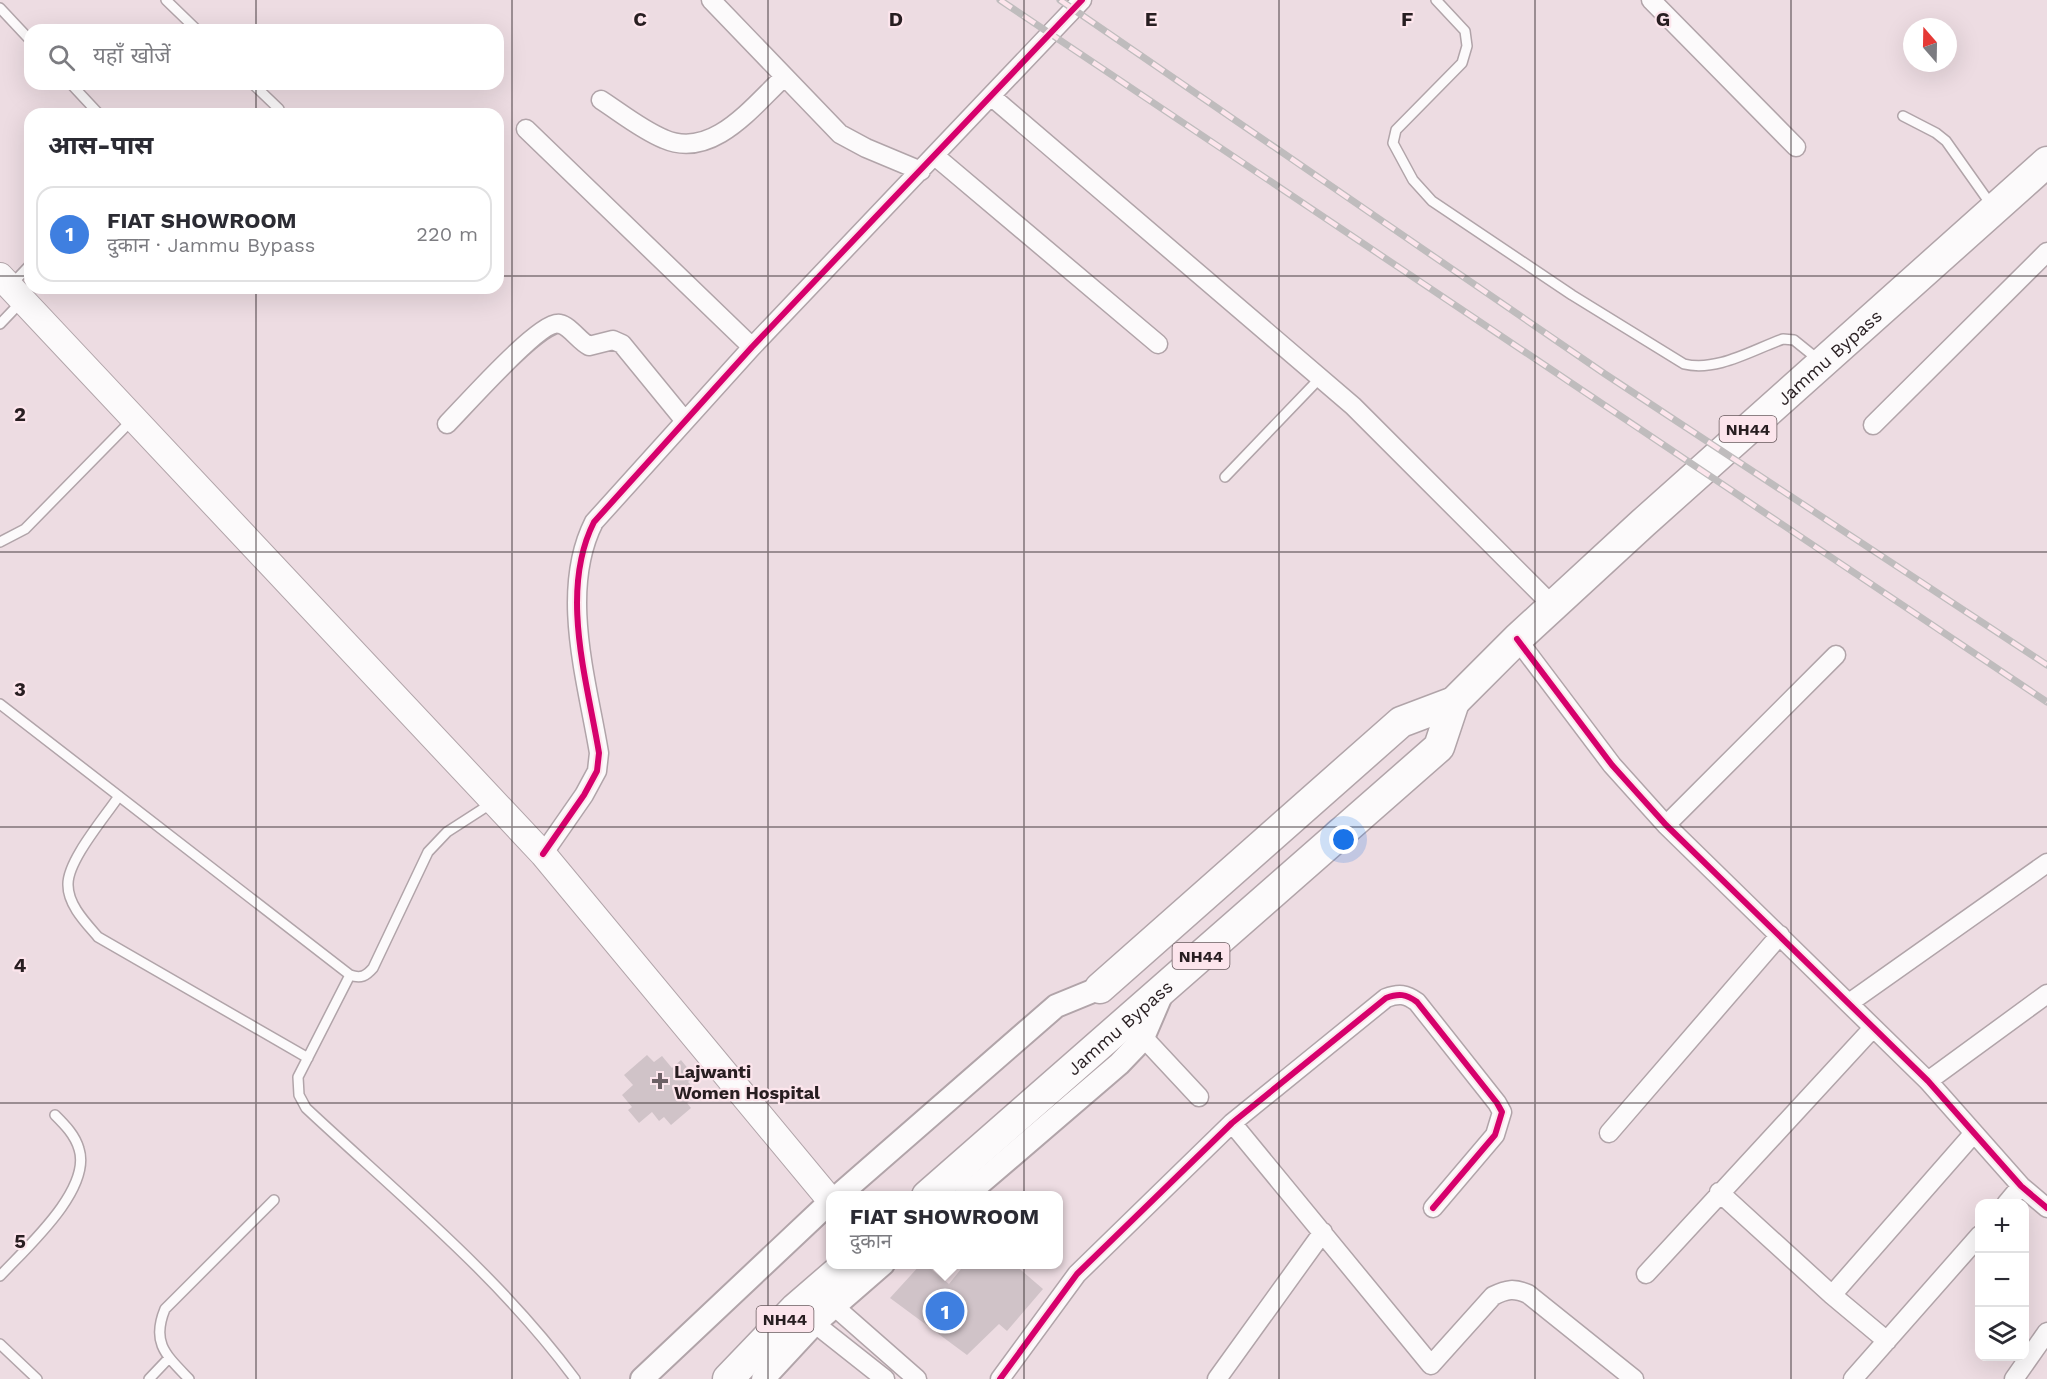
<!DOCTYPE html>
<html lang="hi">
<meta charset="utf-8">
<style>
body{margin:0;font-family:"Work Sans","Noto Sans Devanagari",sans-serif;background:#f2f2f3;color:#2b2b33}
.controls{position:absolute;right:18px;bottom:18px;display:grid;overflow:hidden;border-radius:12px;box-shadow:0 6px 24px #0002}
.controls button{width:54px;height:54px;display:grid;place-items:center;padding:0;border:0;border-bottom:2px solid #e1e1e2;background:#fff;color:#2b2b33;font:30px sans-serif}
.compass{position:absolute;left:1903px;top:18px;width:54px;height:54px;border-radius:50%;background:#fff;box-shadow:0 6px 24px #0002;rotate:340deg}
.you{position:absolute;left:1344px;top:840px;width:21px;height:21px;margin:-15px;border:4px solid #fff;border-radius:50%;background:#1a73e8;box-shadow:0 0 0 9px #1a73e833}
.badge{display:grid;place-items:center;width:39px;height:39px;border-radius:50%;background:#111827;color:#fff;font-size:20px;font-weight:700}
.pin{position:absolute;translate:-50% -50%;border:3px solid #fff;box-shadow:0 2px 6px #0006}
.popup{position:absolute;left:826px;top:1191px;width:237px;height:78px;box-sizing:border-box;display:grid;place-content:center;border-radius:12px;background:#fff;filter:drop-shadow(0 2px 4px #0005);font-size:20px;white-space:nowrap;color:#7c7c81}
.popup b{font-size:22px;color:#2b2b33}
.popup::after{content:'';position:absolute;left:50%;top:100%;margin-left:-12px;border:12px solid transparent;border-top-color:#fff}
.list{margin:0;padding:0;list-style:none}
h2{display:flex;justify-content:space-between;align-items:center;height:78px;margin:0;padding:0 24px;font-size:26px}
h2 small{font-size:20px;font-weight:400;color:#7c7c81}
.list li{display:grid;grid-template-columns:39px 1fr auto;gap:18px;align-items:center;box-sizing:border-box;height:96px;margin:0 12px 12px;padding:0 12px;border:2px solid #e1e1e2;border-radius:18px}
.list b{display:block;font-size:22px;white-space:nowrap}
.list p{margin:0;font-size:20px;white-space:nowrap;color:#7c7c81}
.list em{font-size:20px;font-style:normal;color:#7c7c81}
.icon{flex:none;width:33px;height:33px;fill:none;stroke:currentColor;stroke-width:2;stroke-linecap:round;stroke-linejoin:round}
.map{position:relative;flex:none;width:2047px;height:1379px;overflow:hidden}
.search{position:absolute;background:#fff;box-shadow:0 6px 24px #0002;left:24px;top:24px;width:480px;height:66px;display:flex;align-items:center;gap:15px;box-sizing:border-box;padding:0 21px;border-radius:18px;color:#7c7c81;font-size:22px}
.panel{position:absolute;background:#fff;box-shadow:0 6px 24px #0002;left:24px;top:108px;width:480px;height:186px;border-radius:18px}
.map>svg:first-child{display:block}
.building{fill:#d0c3c8}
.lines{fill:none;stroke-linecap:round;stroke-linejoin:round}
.service-casing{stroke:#b1a4a9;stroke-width:12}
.minor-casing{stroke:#b1a4a9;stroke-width:21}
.tertiary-casing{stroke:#b1a4a9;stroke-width:26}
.secondary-casing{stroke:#b1a4a9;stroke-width:28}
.trunk-casing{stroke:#b1a4a9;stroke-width:33}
.service{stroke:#fcfafb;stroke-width:9}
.minor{stroke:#fcfafb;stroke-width:18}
.tertiary{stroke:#fcfafb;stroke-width:22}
.secondary{stroke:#fcfafb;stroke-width:26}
.trunk{stroke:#fcfafb;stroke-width:30}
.rail-casing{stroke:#bfbcbd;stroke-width:7}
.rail{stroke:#fce5ec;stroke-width:4.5;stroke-dasharray:14;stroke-linecap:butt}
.cycleway-casing{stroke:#fce5ec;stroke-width:10}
.cycleway{stroke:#d6006c;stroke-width:6}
.grid{fill:none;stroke:#281e21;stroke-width:1.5;stroke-opacity:0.55}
.poi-dot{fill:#6d6065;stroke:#fce5ec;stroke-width:2}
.labels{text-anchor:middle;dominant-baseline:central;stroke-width:4.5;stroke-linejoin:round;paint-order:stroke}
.shield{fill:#fce5ec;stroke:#685a5e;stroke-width:1.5}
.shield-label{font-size:16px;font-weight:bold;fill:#281e21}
.street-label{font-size:18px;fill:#281e21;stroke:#fce5ec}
.poi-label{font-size:18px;font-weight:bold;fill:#281e21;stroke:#fce5ec;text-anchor:start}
.grid-label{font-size:20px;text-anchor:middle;font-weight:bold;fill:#281e21;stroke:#fce5ec;stroke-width:4.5;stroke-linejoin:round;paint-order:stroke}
</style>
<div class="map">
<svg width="2047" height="1379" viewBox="0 0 2047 1379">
<rect width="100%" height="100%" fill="#eddce2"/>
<path class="building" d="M647 1055 654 1062 662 1056 672 1068 681 1060 694 1076 688 1082 698 1093 687 1103 691 1108 671 1125 664 1117 659 1121 652 1112 639 1123 628 1110 632 1107 622 1095 633 1085 624 1075Z
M921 1264H925L949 1284 965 1264H1014L1043 1289 1007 1331 999 1324 967 1355 890 1298Z"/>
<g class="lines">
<defs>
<path id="service" d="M166 0 197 30
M1436 0 1465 31 1467 46 1462 63 1396 130 1393 143 1413 180 1432 201 1572 295 1684 364C1717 372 1752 350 1783 339L1794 340 1820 361
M0 8 30 40
M71 84 99 114
M253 84 279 109
M1903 116 1936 133 1946 141 1992 206
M11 285 30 265
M0 324 21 302
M1225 477 1320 378
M0 542 25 529 132 420
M0 704 350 975C361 979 366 976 373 968L428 852 447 832 492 803
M119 796C105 817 67 861 68 885 68 905 86 923 98 937L308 1058
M350 975 298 1077 299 1095 306 1108C399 1195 499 1276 575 1379
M0 1276C25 1249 92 1190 79 1149 75 1135 65 1125 55 1115
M0 1344 37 1379
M149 1379 169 1358
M189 1379C166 1355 151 1343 165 1309L274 1200"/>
<path id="minor" d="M711 0 840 134 866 148 921 171
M1651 0 1796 147
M992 97 1353 406 1553 606
M601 100C621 113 642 130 664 139 712 160 752 107 783 78
M526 129 752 347
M935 156 1158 344
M447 424C463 408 541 319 560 324 570 326 579 341 589 346L613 340 622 344 685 421
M1873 425 2047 252
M1517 639 1612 765 1666 825 1928 1081 2021 1186 2047 1208
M1666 825 1836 655
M543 854 584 795 597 771 599 753C587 680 559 591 594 522L752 347 1082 0
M1849 1003 2047 863
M1143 1037 1199 1097
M1928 1081 2047 994
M1232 1123 1431 1365 1493 1296C1507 1289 1514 1288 1528 1294L1634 1379
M1609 1133 1780 935
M1719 1192 1832 1295 1887 1341
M2006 1204 2021 1186
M1646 1274 1872 1029
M1832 1295 1974 1133
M835 1307 917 1379
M804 1315 885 1379
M1000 1379 1077 1274 1232 1123 1386 998C1399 993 1406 994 1417 1002L1497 1103 1502 1112 1495 1135 1433 1208
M1217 1379 1323 1232
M1853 1379 1980 1235
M2014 1379 2047 1332"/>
<path id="tertiary" d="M838 1196 1056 1006 1100 988
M965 1196 1119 1064 1142 1040 1163 991
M642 1379 831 1201
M763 1379 814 1324 883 1264"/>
<path id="secondary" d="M0 276 543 854 831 1201"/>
<g id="trunk">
<path id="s1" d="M1100 988 1401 722 1454 702 1517 639 1643 523 2047 162"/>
<path id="s2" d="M927 1196 1439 747 1454 702"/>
<path d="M728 1379 796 1308 847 1264"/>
</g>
</defs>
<use href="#service" class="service-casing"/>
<use href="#minor" class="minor-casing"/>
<use href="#tertiary" class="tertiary-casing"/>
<use href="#secondary" class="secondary-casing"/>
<use href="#trunk" class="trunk-casing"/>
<use href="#service" class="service"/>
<use href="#minor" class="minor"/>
<use href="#tertiary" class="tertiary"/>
<use href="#secondary" class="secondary"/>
<use href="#trunk" class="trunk"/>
<defs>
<path id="rail" d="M1000 0 2047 702
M1060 0 1605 374 2047 665"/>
</defs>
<use href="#rail" class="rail-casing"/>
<use href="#rail" class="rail"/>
<defs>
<path id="cycleway" d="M1517 639 1612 765 1666 825 1928 1081 2021 1186 2047 1208
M543 854 584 795 597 771 599 753C587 680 559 591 594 522L752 347 1082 0
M1000 1379 1077 1274 1232 1123 1386 998C1399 993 1406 994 1417 1002L1497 1103 1502 1112 1495 1135 1433 1208"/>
</defs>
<use href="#cycleway" class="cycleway-casing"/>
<use href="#cycleway" class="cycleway"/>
</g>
<path class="grid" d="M256 0V30M512 0V1379M768 0V1379M1024 0V1379M1279 0V1379M1535 0V1379M1791 0V1379M256 84V114M0 276H30M498 276H2047M256 288V1379M0 552H2047M0 827H2047M0 1103H2047"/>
<path class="poi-dot" d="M657 1072h6v6h6v6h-6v6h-6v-6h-6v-6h6z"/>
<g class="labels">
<g class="shield">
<rect x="1719.5" y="416" width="57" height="26" rx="4.5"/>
<rect x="1172.5" y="943" width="57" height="26" rx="4.5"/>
<rect x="756.5" y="1306" width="57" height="26" rx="4.5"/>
</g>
<g class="shield-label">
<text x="1748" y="429">NH44</text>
<text x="1201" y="956">NH44</text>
<text x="785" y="1319">NH44</text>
</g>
<g class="street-label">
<text stroke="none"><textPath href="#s1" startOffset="968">Jammu Bypass</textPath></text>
<text stroke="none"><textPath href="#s2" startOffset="256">Jammu Bypass</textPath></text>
</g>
<g class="poi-label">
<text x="674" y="1071">Lajwanti<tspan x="674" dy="21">Women Hospital</tspan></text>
</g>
</g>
<g class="grid-label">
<text x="640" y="26">C</text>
<text x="896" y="26">D</text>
<text x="1151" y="26">E</text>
<text x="1407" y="26">F</text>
<text x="1663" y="26">G</text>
<text x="20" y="421">2</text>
<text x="20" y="696">3</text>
<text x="20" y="972">4</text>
<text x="20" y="1248">5</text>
</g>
</svg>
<div class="controls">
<button>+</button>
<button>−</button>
<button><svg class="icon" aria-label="layers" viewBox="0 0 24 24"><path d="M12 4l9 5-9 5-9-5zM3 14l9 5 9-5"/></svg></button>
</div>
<svg class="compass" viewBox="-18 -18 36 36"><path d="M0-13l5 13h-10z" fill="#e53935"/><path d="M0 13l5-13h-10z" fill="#7c7c81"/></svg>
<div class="you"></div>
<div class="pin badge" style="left:945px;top:1311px;background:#3f7fe0">1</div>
<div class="popup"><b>FIAT SHOWROOM</b>दुकान</div>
<div class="search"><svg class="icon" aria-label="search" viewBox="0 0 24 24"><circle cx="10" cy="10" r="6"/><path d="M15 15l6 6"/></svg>यहाँ खोजें</div>
<section class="panel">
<h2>आस-पास<small></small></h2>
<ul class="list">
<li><span class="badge" style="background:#3f7fe0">1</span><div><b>FIAT SHOWROOM</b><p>दुकान · Jammu Bypass</p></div><em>220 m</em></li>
</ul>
</section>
</div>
